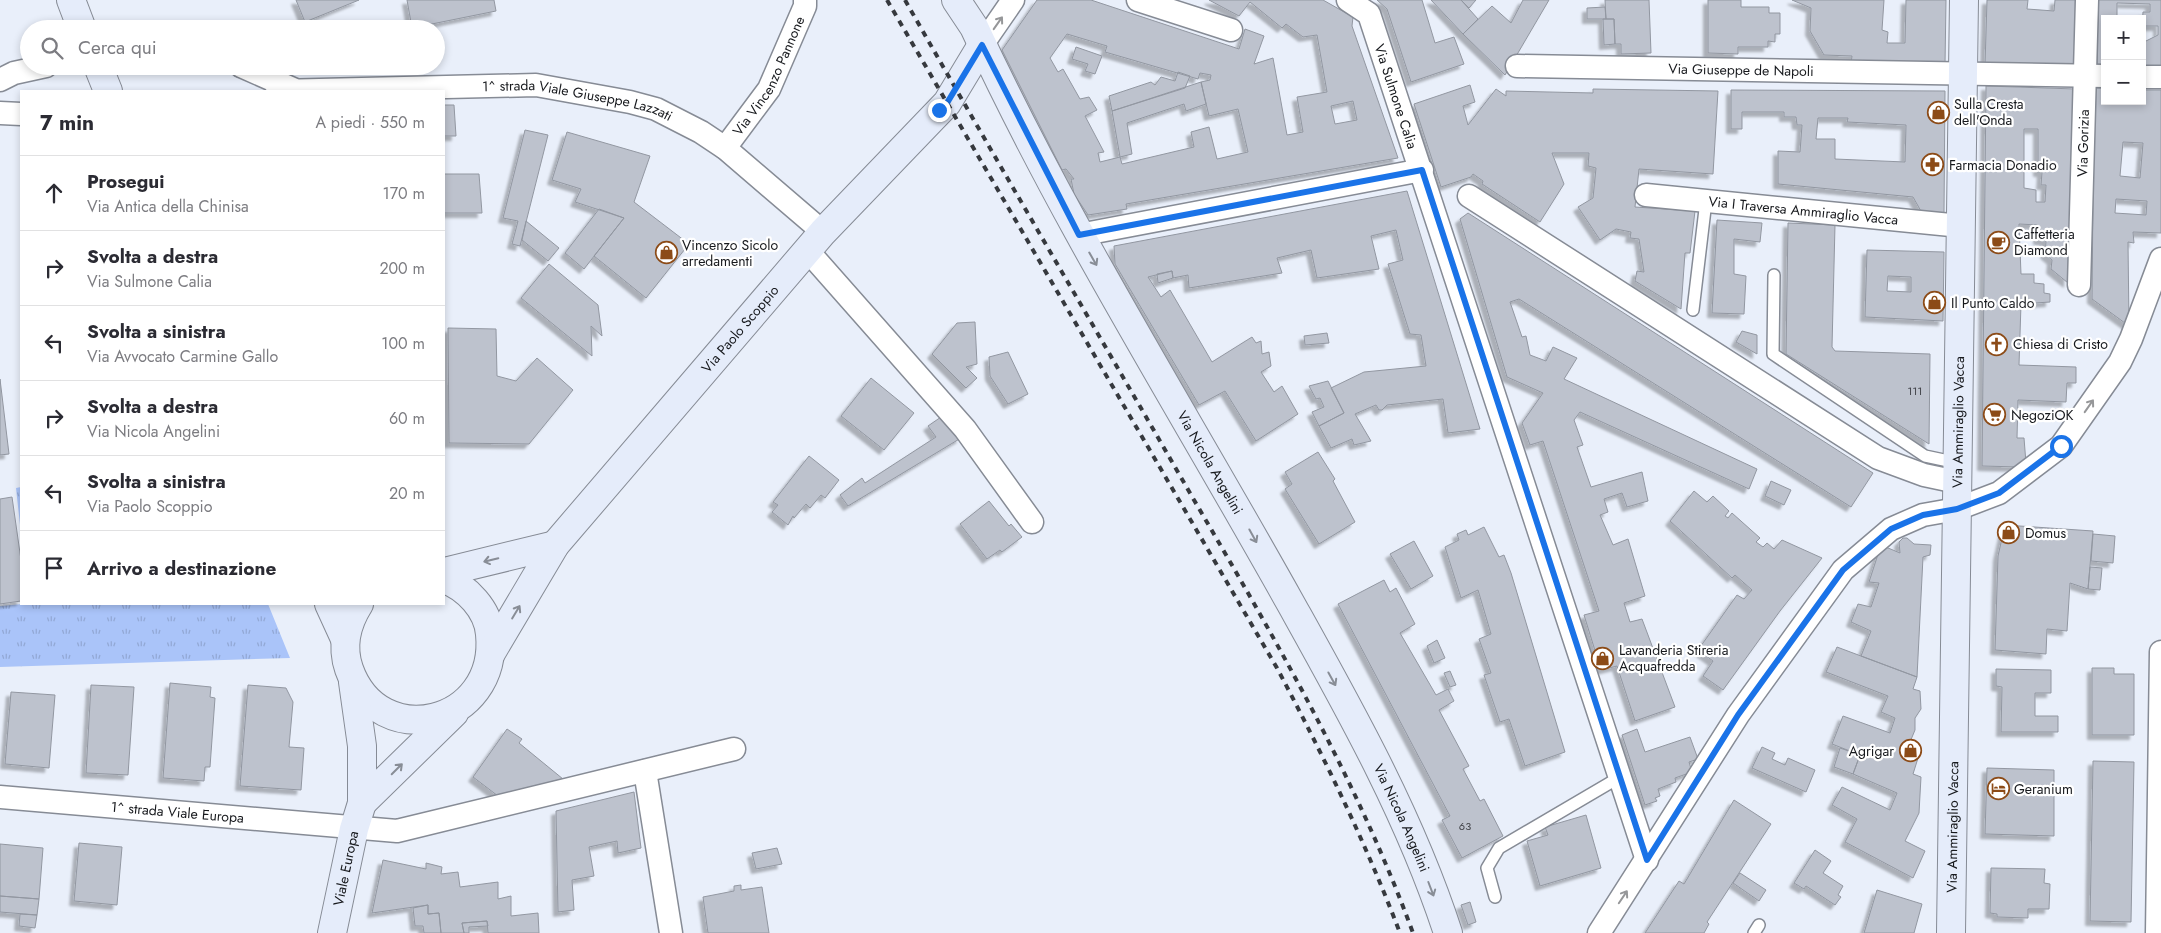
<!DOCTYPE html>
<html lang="it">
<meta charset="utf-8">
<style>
body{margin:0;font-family:Jost,sans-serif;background:#f7f7f7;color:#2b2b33}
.controls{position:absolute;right:15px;top:15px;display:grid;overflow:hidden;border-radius:0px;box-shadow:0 2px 8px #0003}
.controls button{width:45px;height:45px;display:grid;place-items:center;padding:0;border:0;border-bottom:1px solid #e1e1e2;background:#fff;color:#2b2b33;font:25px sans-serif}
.stop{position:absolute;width:15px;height:15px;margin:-11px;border:4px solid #1a73e8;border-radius:50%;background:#fff}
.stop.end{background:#1a73e8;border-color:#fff;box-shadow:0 1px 5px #0008}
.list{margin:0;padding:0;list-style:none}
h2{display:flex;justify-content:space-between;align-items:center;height:65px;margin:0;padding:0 20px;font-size:21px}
h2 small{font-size:16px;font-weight:400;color:#7c7c81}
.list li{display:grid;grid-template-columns:32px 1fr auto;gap:15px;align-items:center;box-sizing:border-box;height:75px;padding:0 20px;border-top:1px solid #e1e1e2}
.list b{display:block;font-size:19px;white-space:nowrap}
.list p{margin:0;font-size:16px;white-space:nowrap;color:#7c7c81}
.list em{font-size:16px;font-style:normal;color:#7c7c81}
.icon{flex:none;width:28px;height:28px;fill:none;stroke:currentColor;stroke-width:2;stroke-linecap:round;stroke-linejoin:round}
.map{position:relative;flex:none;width:2161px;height:933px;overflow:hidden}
.search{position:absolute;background:#fff;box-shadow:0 2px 8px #0003;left:20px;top:20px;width:425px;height:55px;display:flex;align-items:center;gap:12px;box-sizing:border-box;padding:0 18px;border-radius:28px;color:#7c7c81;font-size:19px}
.panel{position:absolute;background:#fff;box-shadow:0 2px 8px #0003;left:20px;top:90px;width:425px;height:515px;border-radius:0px}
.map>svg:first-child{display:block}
.grass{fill:url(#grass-tufts)}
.building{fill:#bdc2cd;stroke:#9297a1;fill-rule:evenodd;filter:url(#shadow)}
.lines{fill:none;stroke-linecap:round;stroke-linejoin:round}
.lane-casing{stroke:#868b95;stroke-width:14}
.street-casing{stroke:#868b95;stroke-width:25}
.secondary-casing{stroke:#868b95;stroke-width:30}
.lane{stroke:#fff;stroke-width:11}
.street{stroke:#fff;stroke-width:22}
.secondary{stroke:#e5ecfa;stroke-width:28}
.rail{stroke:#36393e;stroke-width:4;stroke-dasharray:6 6;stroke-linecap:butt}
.oneway{stroke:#969799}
.oneway2{stroke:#888d96}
.route{stroke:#1a73e8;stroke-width:6}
.labels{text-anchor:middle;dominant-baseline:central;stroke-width:4.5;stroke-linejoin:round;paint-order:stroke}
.number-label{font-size:11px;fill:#404248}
.street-label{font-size:14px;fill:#16181c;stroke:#fff}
.poi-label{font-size:14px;fill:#16181c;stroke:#fff;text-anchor:start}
</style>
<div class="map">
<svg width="2161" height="933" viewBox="0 0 2161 933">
<defs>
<pattern id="grass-tufts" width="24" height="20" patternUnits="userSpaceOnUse" patternTransform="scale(1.25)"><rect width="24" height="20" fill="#aac4f9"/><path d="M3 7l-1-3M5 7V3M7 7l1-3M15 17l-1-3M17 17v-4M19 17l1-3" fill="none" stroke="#92a8d5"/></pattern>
<filter id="shadow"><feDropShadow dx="-4.5" dy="4.5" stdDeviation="1" flood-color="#0004"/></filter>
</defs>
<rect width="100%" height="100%" fill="#e9effa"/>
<path class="grass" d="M21 487V534L16 488Z
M23 604H268L290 658 0 667V606Z"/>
<path class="building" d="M296 0H359L305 22Z
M407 0H494L496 11 412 28Z
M1037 0H1091L1239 49 1245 29 1264 36 1254 64 1273 58 1287 135 1303 132 1297 97 1327 92 1317 35 1303 37 1286 24 1282 28 1250 2 1239 16 1209 0H1323L1353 17 1352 26 1398 158 1126 204 1127 209 1088 215 1074 194 1071 179H1074L1066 169 1062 170 1002 50ZM1067 34 1107 46 1105 52 1198 79 1200 73 1211 75 1210 80 1201 82 1209 116 1238 109 1248 152 1217 159 1209 127 1191 132 1194 147 1122 164 1120 157 1100 162 1098 153 1104 152 1085 116 1097 110 1089 97 1080 99 1063 69 1058 72 1050 58ZM1353 101 1357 120 1335 124 1331 106Z
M1377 0H1422L1435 43 1454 37 1464 64 1411 82 1387 9Z
M1431 0H1461L1478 19 1463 34Z
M1461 0H1476L1469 8Z
M1523 0H1549L1505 75 1463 34 1492 6 1511 23Z
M1605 0H1649L1651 53 1621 54V44H1615L1614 19H1606Z
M1708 0H1741V7H1769V13H1780V34H1775V42L1768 41V47H1738V54L1708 53Z
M1792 0H1884L1882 30 1888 32 1887 43H1905L1906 0H1946L1945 65 1851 63 1852 56 1824 55 1810 31 1811 8Z
M1987 0H2028L2027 9 2054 11 2055 0H2077L2075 67 1985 65Z
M2098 0H2161V67H2142V43L2158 35V26H2142L2143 12H2150V4L2117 3V19H2105V66H2097Z
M1605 7 1606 19H1587V8Z
M1603 19H1614L1615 44 1604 45Z
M1076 47 1102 56 1095 74 1085 71 1088 64 1072 59Z
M1178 72 1190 76 1185 88 1112 111 1109 96 1151 82 1155 85 1161 77 1175 81Z
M1201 82 1206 104 1186 111 1184 104 1127 123 1132 154 1120 157 1112 111Z
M1470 85 1475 102 1463 106 1468 125 1496 89 1506 96V91L1593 93V89L1718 91 1713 174 1639 169 1635 207 1695 211 1690 253H1685L1681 309 1635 281 1637 271 1644 272 1639 239 1630 238 1631 232 1616 229 1600 240 1578 207 1593 198 1596 168 1588 166 1589 153H1552L1564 184 1540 222 1482 184 1483 181 1473 174 1471 177 1441 187 1414 104Z
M1986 86 2076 89 2068 283 2051 269 2052 260 2045 254 2046 241 2038 240V225L2019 224 2021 274H2034V283L2044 284V293L2050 294V302L2021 304 2019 365 2076 367V383H2067L2066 402 2018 400 2017 438H2024L2026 463 2019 467 1982 466ZM2024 129H2038V172H2042L2041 185H2046L2045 202H2036V190L2024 188Z
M2094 88H2105V101H2142V90H2161V233L2133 232 2134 243 2128 242 2129 326 2092 299ZM2123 142 2143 143 2140 178 2120 176ZM2116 199 2147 201 2146 215 2115 213Z
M1731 90 1945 91 1944 213H1922L1913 197 1778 184V151L1800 152 1802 125H1797L1796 117H1784V112H1742V129H1731ZM1818 118H1848L1847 122 1906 125 1905 162 1835 159V139H1816Z
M444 105H454L456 136H444Z
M525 130 548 135 520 246 512 244 518 221 503 218Z
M567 132 650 156 634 202 689 244 646 298 594 256 624 218 575 202 581 189 552 180Z
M444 174H479L482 213H444Z
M1407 191 1480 429 1448 433 1443 399 1387 405 1382 410H1379L1376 405 1355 414 1371 441 1354 445 1352 439 1331 448 1319 426 1344 413 1331 388 1364 372 1426 366 1421 335 1410 334 1388 264 1403 260 1396 230 1371 236 1379 269 1317 278 1311 250 1277 258 1282 273 1189 288 1188 275 1173 278 1172 271 1148 277 1161 297 1170 290 1212 362 1252 337 1256 343 1261 341 1262 354 1269 352 1271 366 1261 372 1274 392 1282 386 1298 414 1256 441 1225 391 1199 405 1115 264 1114 246Z
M599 209 624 218 584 269 565 253Z
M1468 213 1873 473 1851 507 1519 299 1510 302 1522 337 1526 336 1530 355 1546 361 1553 347 1577 358 1564 379 1757 469 1749 489 1580 412 1574 420 1583 445 1577 447 1591 487 1642 472 1648 501 1627 507 1622 493 1604 499 1608 512 1600 515 1613 545 1628 539 1645 596 1624 603 1630 622 1642 619 1675 707 1635 721 1617 666 1601 670 1584 615 1599 611 1543 441 1530 445 1522 423 1543 393 1507 377 1460 219Z
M1717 220 1762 223 1760 242 1734 239V274L1746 276 1744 314 1712 313Z
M526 221 559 248 548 261 522 240Z
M1788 223 1835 225 1832 347 1835 351 1930 354 1929 444 1786 354Z
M1867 250 1944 252 1943 321 1865 317ZM1888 276 1911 277V292L1887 291Z
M549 264 598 305 602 336 591 326 592 356 521 298Z
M1172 271 1173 278 1158 283 1157 274Z
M975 322 977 364 966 367 977 378 966 388 932 354 957 323Z
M448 328 496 329 497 376 516 381 537 358 573 390 529 444 449 443Z
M1742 331 1757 335V354L1736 342Z
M1327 333 1329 343 1305 345 1304 336Z
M1008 352 1028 394 1008 404 990 376 989 357Z
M871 378 914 413 884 450 841 416Z
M0 379 9 454 0 455Z
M1328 381 1344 413 1319 426 1312 412 1324 407 1320 398 1316 399 1309 386Z
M941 417 961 438 848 506 840 495 862 478 865 483 936 437 928 426Z
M1318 452 1335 479 1333 481 1355 522 1319 544 1285 489 1292 484 1285 472Z
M809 456 839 480 825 498 821 495 810 508 806 504 794 518 793 516 788 525 772 512 778 505 773 502Z
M1771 481 1791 490 1784 505 1765 496Z
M1694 491 1707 502 1713 496 1729 511 1725 516 1728 518 1732 513 1760 538 1756 542 1763 547 1767 543 1774 549 1782 540 1822 558 1780 611 1723 690 1703 676 1713 661 1698 650 1737 595 1744 599 1752 590 1735 575 1732 578 1670 521Z
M12 497 21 560V601L0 604V499Z
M989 501 1009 526 1011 524 1022 537 1002 552 1000 550 987 559 960 524Z
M2005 525 2093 531 2088 589 2070 583 2067 631 2047 629 2046 654 1995 650 1998 556Z
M1484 527 1499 557 1504 555 1511 573 1565 752 1525 766 1509 719 1500 722 1484 675 1491 673 1479 639 1491 634 1478 590 1461 598 1445 547 1459 540 1457 534 1466 530 1468 535Z
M2093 534 2115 536 2113 563 2091 561Z
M1903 538H1907L1914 544 1931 545 1930 555 1923 557 1917 677 1861 656 1871 631 1851 622 1858 604 1871 607 1879 583 1869 582 1881 545 1900 553 1899 542Z
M1414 541 1433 576 1411 589 1390 554Z
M2090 567 2102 568 2100 590 2088 589Z
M1384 580 1390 592 1396 588 1415 624 1400 633 1436 695 1448 689 1454 701 1439 710 1469 766 1463 769 1480 801 1484 799 1503 836 1462 858 1442 820 1450 816 1338 604Z
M1437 640 1445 658 1434 663 1427 646Z
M1837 647 1917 677 1913 689 1920 691 1921 709 1915 718V730L1910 742 1918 744 1919 755 1913 774 1921 777 1919 813 1905 841 1925 851 1913 878 1845 842 1857 819 1832 805 1842 787 1890 810 1897 793 1853 774 1860 755 1832 744 1843 716 1890 733 1895 718 1881 712 1888 696 1826 672Z
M2092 668H2114V674H2134V735H2092Z
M1996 669 2051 670V693H2035V716H2058V732H2001L2002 687 1996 686Z
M1450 671 1456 685 1450 687 1444 673Z
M170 683 211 687 210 697 215 698 210 767H205L204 781 163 778Z
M91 685 134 687 128 775 86 773Z
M248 685 286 688 293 702 289 747 304 748 301 790 240 786Z
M11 692 55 695 49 768 5 764Z
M507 729 522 739 519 743 563 779 498 796 473 777Z
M1637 729 1645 752 1690 737 1698 759 1689 762 1692 772 1675 778 1676 782 1658 789 1660 796 1655 798 1657 801 1645 805 1622 735Z
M1762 747 1775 753 1772 759 1785 765 1788 758 1815 770 1806 792 1752 768Z
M1840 748 1860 755 1853 774 1834 767Z
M2093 761 2134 762 2131 922 2090 921Z
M1987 768 2054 770V836L1985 834Z
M634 792 641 848 618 853 617 841 589 847 594 876 572 880 574 910 558 912 556 811Z
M1734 800 1771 824 1707 922 1709 924 1704 933H1645L1679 881 1684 884Z
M1586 815 1601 868 1540 886 1527 841 1548 835 1545 827Z
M79 843 122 847 117 905 74 901Z
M0 844 43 848 39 899 0 896Z
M777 848 782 864 756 869 752 853Z
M1815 850 1831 861 1823 873 1843 886 1838 895 1841 897 1835 905 1806 886 1804 889 1794 883Z
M383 860 426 869V863L442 867 441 874 458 872 460 887 498 882V899L511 896V916L538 913 539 933H488L487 921 462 923 464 933H441L439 913 428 914V905L372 913Z
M1991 868 2045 869 2044 883 2050 884 2049 909H2028V918L1997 917V914L1990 913Z
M1740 873 1766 890 1759 901 1733 883Z
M741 885V890L762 887 769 933H708L703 897 734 891V886Z
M1877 890 1922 904 1914 933H1864Z
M0 896 39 899 37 915 0 912Z
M1470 902 1476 922 1468 925 1461 905Z
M428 905V914L439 913 441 933H424L423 926H415L413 908Z
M20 914 37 915 35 928 19 926Z
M487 921 488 926 469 927V933H464L462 923Z"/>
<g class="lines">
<defs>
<path id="lane" d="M1774 275 1773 354 1925 456 1958 463
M1693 310 1706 201
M1495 897 1487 868 1499 848 1620 777
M1754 933 1759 925"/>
<g id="street">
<path d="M1138 0 1231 30"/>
<path id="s1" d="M1348 0 1369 14 1647 860"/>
<path d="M982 45 1013 0"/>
<path d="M241 66 293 89"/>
<path id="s2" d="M1517 66 2105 76"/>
<path d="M2142 77H2161"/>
<path d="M0 80 14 73 46 66"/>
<path id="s3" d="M277 91 536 85 630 102 656 109 701 132 725 148 823 232"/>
<path d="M0 113 21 114"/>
<path id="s4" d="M725 148 769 89 805 6V0"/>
<path id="s5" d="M1646 195 1961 226"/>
<path d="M1469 196 1878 458 1924 475 1957 482"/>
<path d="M1079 235 1422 170"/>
<path d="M807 250 965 429 1032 522"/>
<path id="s6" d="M2079 285 2087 0"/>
<path d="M645 771 671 933"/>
<path id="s7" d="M0 797 397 831 734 749"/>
<path d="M1599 933 1738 715 1843 570 1891 529 1923 515 1957 509 1999 493 2061 446 2120 362 2131 339 2161 259"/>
<path d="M2157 933 2161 652"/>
</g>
<g id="secondary">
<path d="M71 0 82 29"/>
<path id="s8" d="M956 0 974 27C1066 226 1184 412 1291 604 1350 710 1410 816 1448 933"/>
<path d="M98 66 108 91"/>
<path d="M444 572 555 545"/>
<path d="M329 604 345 639"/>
<path d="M359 604C347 623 341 646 349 669 379 754 499 725 490 634 488 610 467 587 444 579"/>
<path id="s9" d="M491 653 555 545 823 232 947 103 982 45"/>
<path d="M362 803 454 713"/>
<path id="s10" d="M332 933 354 829 362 803V746L353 682"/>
<path id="s11" d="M1951 933 1964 0"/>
</g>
</defs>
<use href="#lane" class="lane-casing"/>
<use href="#street" class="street-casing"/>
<use href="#secondary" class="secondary-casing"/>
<use href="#lane" class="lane"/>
<use href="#street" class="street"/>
<use href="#secondary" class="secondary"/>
<path class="rail" d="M887 0 1277 668C1323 755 1365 841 1400 933
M905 0C1000 167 1098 333 1194 500 1276 640 1357 780 1413 933"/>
</g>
<defs><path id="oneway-shaft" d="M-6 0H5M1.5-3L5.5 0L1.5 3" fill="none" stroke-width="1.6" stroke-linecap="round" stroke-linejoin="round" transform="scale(1.25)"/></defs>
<g class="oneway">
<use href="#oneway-shaft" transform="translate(998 23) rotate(-55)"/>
<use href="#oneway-shaft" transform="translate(2089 406) rotate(-55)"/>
<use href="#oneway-shaft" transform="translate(1623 897) rotate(-56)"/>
</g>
<g class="oneway2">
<use href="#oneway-shaft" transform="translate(1093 259) rotate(60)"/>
<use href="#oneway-shaft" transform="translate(1253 536) rotate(61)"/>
<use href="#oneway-shaft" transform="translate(491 560) rotate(167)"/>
<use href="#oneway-shaft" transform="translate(516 612) rotate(-59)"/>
<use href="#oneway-shaft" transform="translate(1332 679) rotate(61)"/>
<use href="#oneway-shaft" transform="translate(397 769) rotate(-45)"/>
<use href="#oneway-shaft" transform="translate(1431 889) rotate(69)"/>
</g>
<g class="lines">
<path class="route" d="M939 110 947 103 982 45 1079 235 1422 170 1647 860 1738 715 1843 570 1891 529 1923 515 1957 509 1999 493 2061 446"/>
</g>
<defs>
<symbol id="shop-ring" viewBox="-11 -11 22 22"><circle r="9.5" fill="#fff" stroke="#8c4b17" stroke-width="1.5"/><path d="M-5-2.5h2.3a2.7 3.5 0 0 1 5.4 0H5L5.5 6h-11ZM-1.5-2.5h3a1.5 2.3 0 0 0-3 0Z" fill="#8c4b17"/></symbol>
<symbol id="pharmacy-ring" viewBox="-11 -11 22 22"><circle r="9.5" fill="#fff" stroke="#8c4b17" stroke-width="1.5"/><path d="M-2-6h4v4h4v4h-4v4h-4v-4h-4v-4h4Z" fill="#8c4b17"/></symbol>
<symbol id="cafe-ring" viewBox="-11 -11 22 22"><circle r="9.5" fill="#fff" stroke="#8c4b17" stroke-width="1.5"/><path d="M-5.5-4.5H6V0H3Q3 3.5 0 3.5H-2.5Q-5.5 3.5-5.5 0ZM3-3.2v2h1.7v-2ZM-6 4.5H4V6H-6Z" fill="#8c4b17"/></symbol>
<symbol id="church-ring" viewBox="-11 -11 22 22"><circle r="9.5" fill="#fff" stroke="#8c4b17" stroke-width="1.5"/><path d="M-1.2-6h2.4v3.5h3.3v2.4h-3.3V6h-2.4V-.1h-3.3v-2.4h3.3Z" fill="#8c4b17"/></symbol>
<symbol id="supermarket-ring" viewBox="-11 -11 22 22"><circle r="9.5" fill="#fff" stroke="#8c4b17" stroke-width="1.5"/><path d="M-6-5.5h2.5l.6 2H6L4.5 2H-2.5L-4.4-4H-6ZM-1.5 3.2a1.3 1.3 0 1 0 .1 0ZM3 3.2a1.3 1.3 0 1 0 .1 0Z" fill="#8c4b17"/></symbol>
<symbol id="hotel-ring" viewBox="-11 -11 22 22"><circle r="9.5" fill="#fff" stroke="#8c4b17" stroke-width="1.5"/><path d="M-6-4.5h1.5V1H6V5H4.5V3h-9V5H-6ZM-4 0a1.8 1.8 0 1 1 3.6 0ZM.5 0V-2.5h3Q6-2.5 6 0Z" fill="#8c4b17"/></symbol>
</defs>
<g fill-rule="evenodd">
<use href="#shop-ring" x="1926" y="100" width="25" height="25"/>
<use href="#pharmacy-ring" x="1920" y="152" width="25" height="25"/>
<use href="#cafe-ring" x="1986" y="230" width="25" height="25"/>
<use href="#shop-ring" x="654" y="240" width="25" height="25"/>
<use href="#shop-ring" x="1922" y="290" width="25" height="25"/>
<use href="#church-ring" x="1984" y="332" width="25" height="25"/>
<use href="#supermarket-ring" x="1982" y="402" width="25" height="25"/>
<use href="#shop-ring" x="1996" y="520" width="25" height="25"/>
<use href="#shop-ring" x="1590" y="646" width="25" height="25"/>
<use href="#shop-ring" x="1898" y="738" width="25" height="25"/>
<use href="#hotel-ring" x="1986" y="776" width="25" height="25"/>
</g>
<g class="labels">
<g class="number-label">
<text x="1915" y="391">111</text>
<text x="1465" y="826">63</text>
</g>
<g class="street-label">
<text stroke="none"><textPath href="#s2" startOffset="224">Via Giuseppe de Napoli</textPath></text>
<text stroke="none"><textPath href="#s4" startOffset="85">Via Vincenzo Pannone</textPath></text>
<text stroke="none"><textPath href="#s1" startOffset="112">Via Sulmone Calia</textPath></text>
<text stroke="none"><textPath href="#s3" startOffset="302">1^ strada Viale Giuseppe Lazzati</textPath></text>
<text stroke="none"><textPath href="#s6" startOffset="142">Via Gorizia</textPath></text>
<text stroke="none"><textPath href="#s5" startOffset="158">Via I Traversa Ammiraglio Vacca</textPath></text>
<text stroke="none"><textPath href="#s9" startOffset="410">Via Paolo Scoppio</textPath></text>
<text stroke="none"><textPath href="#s11" startOffset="511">Via Ammiraglio Vacca</textPath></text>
<text stroke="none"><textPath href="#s8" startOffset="528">Via Nicola Angelini</textPath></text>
<text stroke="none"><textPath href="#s7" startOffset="178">1^ strada Viale Europa</textPath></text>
<text stroke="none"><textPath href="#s8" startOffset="932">Via Nicola Angelini</textPath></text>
<text stroke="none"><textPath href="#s11" startOffset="106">Via Ammiraglio Vacca</textPath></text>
<text stroke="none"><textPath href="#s10" startOffset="66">Viale Europa</textPath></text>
</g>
<g class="poi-label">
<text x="1954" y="104">Sulla Cresta<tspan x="1954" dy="16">dell'Onda</tspan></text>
<text x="1949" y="165">Farmacia Donadio</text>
<text x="2014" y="234">Caffetteria<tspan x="2014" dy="16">Diamond</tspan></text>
<text x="682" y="245">Vincenzo Sicolo<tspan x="682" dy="16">arredamenti</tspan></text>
<text x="1951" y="303">Il Punto Caldo</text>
<text x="2013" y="344">Chiesa di Cristo</text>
<text x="2011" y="415">NegoziOK</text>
<text x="2025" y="533">Domus</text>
<text x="1619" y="650">Lavanderia Stireria<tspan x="1619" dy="16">Acquafredda</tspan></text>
<text x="1894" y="751" text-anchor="end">Agrigar</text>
<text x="2014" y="789">Geranium</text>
</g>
</g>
</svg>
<div class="controls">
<button>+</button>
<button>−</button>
</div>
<div class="stop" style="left:2061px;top:446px"></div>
<div class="stop end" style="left:939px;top:110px"></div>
<div class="search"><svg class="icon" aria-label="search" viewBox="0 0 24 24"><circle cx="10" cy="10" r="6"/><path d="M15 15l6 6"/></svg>Cerca qui</div>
<section class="panel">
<h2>7 min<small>A piedi · 550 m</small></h2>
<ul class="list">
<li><svg class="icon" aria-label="ahead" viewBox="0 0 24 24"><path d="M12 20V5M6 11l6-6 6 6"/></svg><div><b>Prosegui</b><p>Via Antica della Chinisa</p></div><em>170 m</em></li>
<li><svg class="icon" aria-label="right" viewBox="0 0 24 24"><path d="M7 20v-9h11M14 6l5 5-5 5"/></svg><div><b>Svolta a destra</b><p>Via Sulmone Calia</p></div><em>200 m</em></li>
<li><svg class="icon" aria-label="left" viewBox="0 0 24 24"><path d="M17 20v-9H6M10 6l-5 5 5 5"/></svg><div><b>Svolta a sinistra</b><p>Via Avvocato Carmine Gallo</p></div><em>100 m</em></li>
<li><svg class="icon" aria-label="right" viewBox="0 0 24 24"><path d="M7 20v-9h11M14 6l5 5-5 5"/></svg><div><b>Svolta a destra</b><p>Via Nicola Angelini</p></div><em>60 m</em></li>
<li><svg class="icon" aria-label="left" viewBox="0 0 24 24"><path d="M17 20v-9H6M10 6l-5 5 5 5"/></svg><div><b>Svolta a sinistra</b><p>Via Paolo Scoppio</p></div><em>20 m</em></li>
<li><svg class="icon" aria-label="arrive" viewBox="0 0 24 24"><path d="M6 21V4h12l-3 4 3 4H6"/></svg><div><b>Arrivo a destinazione</b></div></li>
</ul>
</section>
</div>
